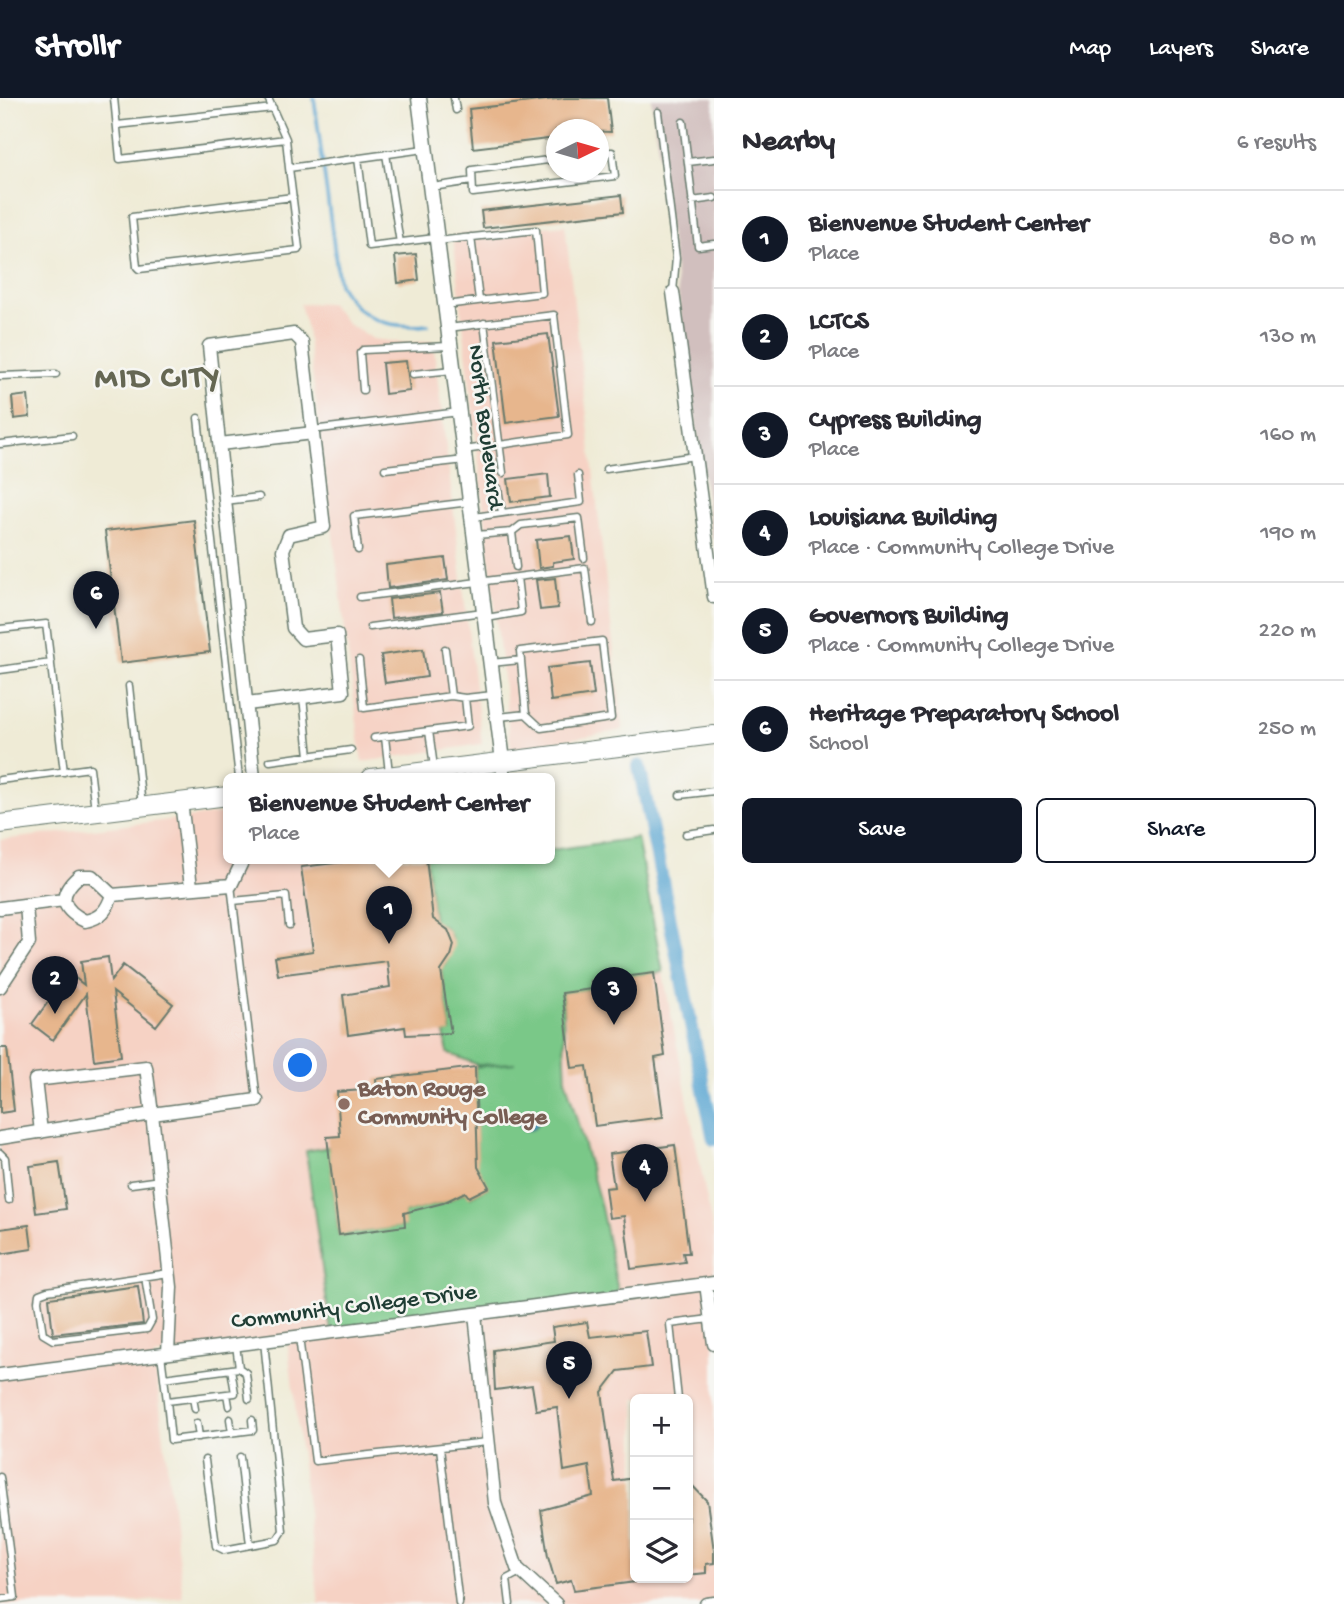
<!DOCTYPE html>
<meta charset="utf-8">
<style>
body{margin:0;font-family:"Gochi Hand",sans-serif;background:#f7f7f7;color:#2b2b33}
.controls{position:absolute;right:21px;bottom:21px;display:grid;overflow:hidden;border-radius:10px;box-shadow:0 2px 5px #0004}
.controls button{width:63px;height:63px;display:grid;place-items:center;padding:0;border:0;border-bottom:2px solid #e1e1e2;background:#fff;color:#2b2b33;font:35px sans-serif}
.compass{position:absolute;left:546px;top:21px;width:63px;height:63px;border-radius:50%;background:#fff;box-shadow:0 2px 5px #0004;rotate:85deg}
.you{position:absolute;left:301px;top:968px;width:24px;height:24px;margin:-18px;border:5px solid #fff;border-radius:50%;background:#1a73e8;box-shadow:0 0 0 10px #1a73e833}
.badge{display:grid;place-items:center;width:46px;height:46px;border-radius:50%;background:#111827;color:#fff;font-size:23px;font-weight:700}
.pin{position:absolute;translate:-50% -58px;filter:drop-shadow(0 2px 4px #0008)}
.pin::after{content:'';position:absolute;top:37px;width:24px;height:21px;background:inherit;clip-path:polygon(0 0,100% 0,50% 100%)}
.popup{position:absolute;left:223px;top:675px;width:332px;height:91px;box-sizing:border-box;display:grid;place-content:center;border-radius:10px;background:#fff;filter:drop-shadow(0 2px 5px #0005);font-size:23px;white-space:nowrap;color:#7c7c81}
.popup b{font-size:26px;color:#2b2b33}
.popup::after{content:'';position:absolute;left:50%;top:100%;margin-left:-14px;border:14px solid transparent;border-top-color:#fff}
.list{margin:0;padding:0;list-style:none}
h2{display:flex;justify-content:space-between;align-items:center;height:91px;margin:0;padding:0 28px;font-size:30px}
h2 small{font-size:23px;font-weight:400;color:#7c7c81}
.list li{display:grid;grid-template-columns:46px 1fr auto;gap:21px;align-items:center;box-sizing:border-box;height:98px;padding:0 28px;border-top:2px solid #e1e1e2}
.list b{display:block;font-size:26px;white-space:nowrap}
.list p{margin:0;font-size:23px;white-space:nowrap;color:#7c7c81}
.list em{font-size:23px;font-style:normal;color:#7c7c81}
.actions{display:flex;gap:14px;padding:21px 28px}
.actions a{flex:1;padding:16px 0;border:2px solid #111827;border-radius:10px;text-align:center;font-size:24px;color:#111827}
.actions .main{background:#111827;color:#fff}
.icon{flex:none;width:38px;height:38px;fill:none;stroke:currentColor;stroke-width:2;stroke-linecap:round;stroke-linejoin:round}
.map{position:relative;flex:none;width:714px;height:1506px;overflow:hidden}
header{display:flex;align-items:center;gap:42px;box-sizing:border-box;height:98px;padding:0 35px;background:#111827;color:#fff}
header strong{font-size:33px}
nav{display:flex;gap:38px;margin-inline-start:auto;font-size:24px}
main{display:flex}
aside{flex:1;background:#fff}
.map>svg:first-child{display:block}
.built{fill:#f6d2c4;fill-rule:evenodd}
.industrial{fill:#d1bfbe}
.green{fill:#7ac888;stroke:#4c825e;stroke-width:2}
.water{fill:#59a5d2;stroke:#3c7183;stroke-width:2}
.lines{fill:none;stroke-linecap:round;stroke-linejoin:round}
.stream{stroke:#59a5d2;stroke-width:3.5}
.canal{stroke:#59a5d2;stroke-width:14}
.building{fill:#e7b68d}
.service-casing{stroke:#687a6d;stroke-width:9}
.minor-casing{stroke:#687a6d;stroke-width:15}
.tertiary-casing{stroke:#687a6d;stroke-width:17}
.primary-casing{stroke:#687a6d;stroke-width:20}
.service{stroke:#fff;stroke-width:6}
.minor{stroke:#fff;stroke-width:12}
.tertiary{stroke:#fff;stroke-width:14}
.primary{stroke:#fff;stroke-width:18}
.education-dot{fill:#8d6e63;stroke:#f6f6f2;stroke-width:2.5}
.labels{text-anchor:middle;dominant-baseline:central;stroke-width:5;stroke-linejoin:round;paint-order:stroke}
.street-label{font-size:24px;fill:#1f3d34;stroke:#f6f6f2}
.education-label{font-size:24px;font-weight:bold;fill:#785e54;stroke:#f6f6f2;text-anchor:start}
.district-label{font-size:32px;font-weight:bold;letter-spacing:2px;fill:#656753;stroke:#f6f6f2}
</style>
<header>
<strong>Strollr</strong>
<nav><a>Map</a><a>Layers</a><a>Share</a></nav>
</header>
<main>
<div class="map">
<svg width="714" height="1506" viewBox="0 0 714 1506">
<rect width="100%" height="100%" fill="#f6f6f2"/>
<filter id="ink" filterUnits="userSpaceOnUse"><feTurbulence type="fractalNoise" baseFrequency=".0143" numOctaves="2"/><feDisplacementMap in="SourceGraphic" scale="14" xChannelSelector="R" yChannelSelector="G"/><feConvolveMatrix kernelMatrix="1 2 1 2 8 2 1 2 1" color-interpolation-filters="sRGB"/></filter>
<filter id="wash" filterUnits="userSpaceOnUse"><feTurbulence type="fractalNoise" baseFrequency=".00686" numOctaves="4" result="noise"/><feDisplacementMap in="SourceGraphic" scale="28" xChannelSelector="R" yChannelSelector="G"/><feGaussianBlur stdDeviation="1.57" result="paint"/><feColorMatrix in="noise" values="0 0 0 0 0 0 0 0 0 0 0 0 0 0 0 0 0 1.4 0 .05"/><feComposite in="paint" operator="in"/></filter>
<g filter="url(#wash)">
<rect width="100%" height="100%" fill="#efebd6"/>
<path class="built" d="M565 127 623 632 511 651 453 137Z
M329 205 348 226 373 241 406 245 433 243 482 646 362 664 307 233 300 206Z
M228 715V760H550V752L637 740 714 1139V1506H319L287 1241 154 1258 183 1499 120 1506H0V742ZM635 1301H688V1480H635Z"/>
<path class="industrial" d="M651 0H714V441H712Z"/>
<path class="green" d="M637 740 663 874 592 883V891L562 895 566 983 600 1105 619 1198 331 1235 306 1053 329 1049 339 1137 404 1128V1115L443 1105 465 1094 470 1099 488 1089 477 1069 475 969 515 965 478 967 448 955 444 935 451 934 441 873C453 856 460 832 434 824L426 760H550V752Z"/>
<path class="water" d="M518 1022a10 10 0 1 1 20 0a10 10 0 1 1-20 0Z"/>
<g class="lines">
<path class="stream" d="M314 0 339 186C359 222 388 231 428 227"/>
<path class="canal" d="M639 668 714 1041"/>
</g>
<g id="blocks">
<path class="building" d="M565 0H607L611 34 556 32V40L473 50 469 11Z
M621 97 623 114 483 130 481 113Z
M416 156 419 182 398 185 395 158Z
M548 236 559 318 506 325 496 242Z
M406 263 410 293 385 296 382 265Z
M28 297 30 319 14 321 12 299Z
M548 376 550 399 511 404 508 381Z
M194 422 210 554 121 565 105 433Z
M571 438 574 461 553 464V468L539 470 536 442Z
M445 460 448 482 388 490 386 467Z
M555 480 558 510 540 512 536 482Z
M440 495 443 514 391 520 389 501Z
M423 551 427 579 385 585 381 557Z
M590 565 594 597 551 603 547 570Z
M377 760H426L433 821 448 832 454 847 451 858 441 873 451 935 406 937 405 929 348 937 343 897 390 889 387 863 278 877 275 859 313 853 301 769Z
M108 859 111 883 123 867 173 906 156 928 113 894 121 958 94 962 86 896 53 942 32 926 69 875 84 887 81 863Z
M654 875 665 958 655 960 663 1019 595 1028 587 968 572 970 562 895 592 891 591 883Z
M0 950H7L14 1013 0 1015Z
M475 969 478 1069 489 1089 469 1099 465 1094 443 1105 404 1115 405 1128 339 1137 327 1039 340 1038 337 994 377 991 376 981Z
M675 1047 689 1155H683L685 1164 631 1171 624 1118 609 1120 605 1090 614 1089 609 1056Z
M59 1064 66 1111 36 1115 30 1068Z
M29 1127 32 1151 0 1156V1131Z
M138 1188 143 1226 53 1236 49 1200Z
M587 1224 590 1239 646 1233 651 1269 618 1273 602 1294 614 1383 635 1380V1484L574 1492 571 1482 556 1486 548 1459 541 1412 593 1398 589 1368 564 1373 557 1309 536 1312 532 1287 495 1292 493 1252 554 1243 552 1229Z
M688 1383 707 1403 714 1453V1465L706 1466V1475L688 1477Z"/>
</g>
</g>
<g filter="url(#ink)">
<use href="#blocks" fill-opacity="0" stroke="#687a6d" stroke-width="2"/>
<g class="lines">
<defs>
<path id="service" d="M114 0 120 61 286 41
M268 0 286 41 289 70 424 51
M454 0 456 12
M658 14 676 160 673 194
M683 24 698 148 714 146
M117 27 273 10
M386 56 400 145
M358 60 369 148 435 140
M556 61 472 72 473 95 615 78 612 54 598 55
M688 64 714 61
M289 70 299 150 298 152 139 171 137 169 132 119 293 99
M432 89 472 83
M692 103 714 100
M471 139 479 202
M437 143 536 132 542 195 445 207
M484 225 503 375
M448 230 554 217 568 337 464 352
M413 276 453 272
M0 278 56 276
M363 292 360 255 363 252 449 248
M198 320 239 680
M312 332 459 314
M0 346 72 338
M385 371 465 362
M606 371 695 358
M498 390 502 415
M225 403 259 399
M474 419 581 404 578 377
M512 434 521 427 579 420 584 460
M476 437 512 434 516 469
M358 452 354 418 470 404
M517 479 585 470 592 524
M360 499 517 479 521 514 487 520
M370 529 483 514
M0 531 46 526 64 674
M445 551 451 598 465 600
M359 562 364 610 451 598
M491 565 521 562
M0 572 51 565
M129 588 142 708
M303 599 309 658
M499 619 526 616 541 630 611 620 602 543 520 553 526 616
M429 633 434 669
M385 639 389 675
M374 640 468 628 465 600 493 597
M270 663 351 652
M0 682 90 670 95 712
M680 697 714 693
M686 736 714 732
M231 787 257 1002
M233 803 286 798 289 827
M0 1055 5 1060 9 1102
M131 1086 160 1082
M145 1179 152 1222 147 1231 53 1242 43 1236 38 1203 39 1196 47 1193 169 1175
M299 1239 315 1363 487 1344
M161 1256 164 1280 239 1270 236 1247
M239 1270 246 1275 249 1301
M164 1280 167 1303 235 1295 231 1271
M227 1296 229 1308
M193 1300 195 1311
M678 1301 670 1226 710 1221
M167 1303 171 1342 253 1332 252 1322
M230 1321 232 1335
M197 1325 199 1339
M440 1350 459 1506
M240 1359 250 1447
M205 1362 216 1448 224 1452 277 1442 283 1433 264 1243
M0 1379 15 1499 0 1501
M510 1506 507 1481 520 1474"/>
<path id="minor" d="M673 194 714 499
M220 346 313 335
M247 606 343 594 337 537 303 541 293 530 283 452 289 437 324 429 302 244 294 236 209 248C224 392 239 536 254 680
M503 680V663
M181 703 191 789
M79 778H92L112 797C107 812 101 820 85 823 61 811 57 797 79 778Z
M112 797 231 787 244 760
M0 810 64 802
M0 889 29 845 26 807
M0 1040 152 1016 146 969 35 982 41 1034
M706 1186 714 1246
M475 1216 495 1405 517 1470 556 1506
M168 1255 171 1189 152 1016 257 1002
M0 1277 714 1185
M706 1506 714 1505"/>
<path id="tertiary" d="M419 0 503 663"/>
<path id="primary" d="M371 680 714 637
M0 726 228 698"/>
</defs>
<use href="#service" class="service-casing"/>
<use href="#minor" class="minor-casing"/>
<use href="#tertiary" class="tertiary-casing"/>
<use href="#primary" class="primary-casing"/>
<use href="#service" class="service"/>
<use href="#minor" class="minor"/>
<use href="#tertiary" class="tertiary"/>
<use href="#primary" class="primary"/>
</g>
</g>
<circle class="education-dot" cx="344" cy="1006" r="7"/>
<g class="labels">
<g class="street-label">
<text transform="translate(484 329) rotate(83)">North Boulevard</text>
<text transform="translate(354 1210) rotate(-7)">Community College Drive</text>
</g>
<g class="education-label">
<text x="358" y="992">Baton Rouge<tspan x="358" dy="28">Community College</tspan></text>
</g>
<g class="district-label">
<text x="158" y="282">MID CITY</text>
</g>
</g>
</svg>
<div class="controls">
<button>+</button>
<button>−</button>
<button><svg class="icon" aria-label="layers" viewBox="0 0 24 24"><path d="M12 4l9 5-9 5-9-5zM3 14l9 5 9-5"/></svg></button>
</div>
<svg class="compass" viewBox="-18 -18 36 36"><path d="M0-13l5 13h-10z" fill="#e53935"/><path d="M0 13l5-13h-10z" fill="#7c7c81"/></svg>
<div class="you"></div>
<div class="pin badge" style="left:389px;top:846px">1</div>
<div class="popup"><b>Bienvenue Student Center</b>Place</div>
<div class="pin badge" style="left:55px;top:916px">2</div>
<div class="pin badge" style="left:614px;top:927px">3</div>
<div class="pin badge" style="left:645px;top:1104px">4</div>
<div class="pin badge" style="left:569px;top:1301px">5</div>
<div class="pin badge" style="left:96px;top:531px">6</div>
</div>
<aside>
<h2>Nearby<small>6 results</small></h2>
<ul class="list">
<li><span class="badge">1</span><div><b>Bienvenue Student Center</b><p>Place</p></div><em>80 m</em></li>
<li><span class="badge">2</span><div><b>LCTCS</b><p>Place</p></div><em>130 m</em></li>
<li><span class="badge">3</span><div><b>Cypress Building</b><p>Place</p></div><em>160 m</em></li>
<li><span class="badge">4</span><div><b>Louisiana Building</b><p>Place · Community College Drive</p></div><em>190 m</em></li>
<li><span class="badge">5</span><div><b>Governors Building</b><p>Place · Community College Drive</p></div><em>220 m</em></li>
<li><span class="badge">6</span><div><b>Heritage Preparatory School</b><p>School</p></div><em>250 m</em></li>
</ul>
<div class="actions"><a class="main">Save</a><a>Share</a></div>
</aside>
</main>
